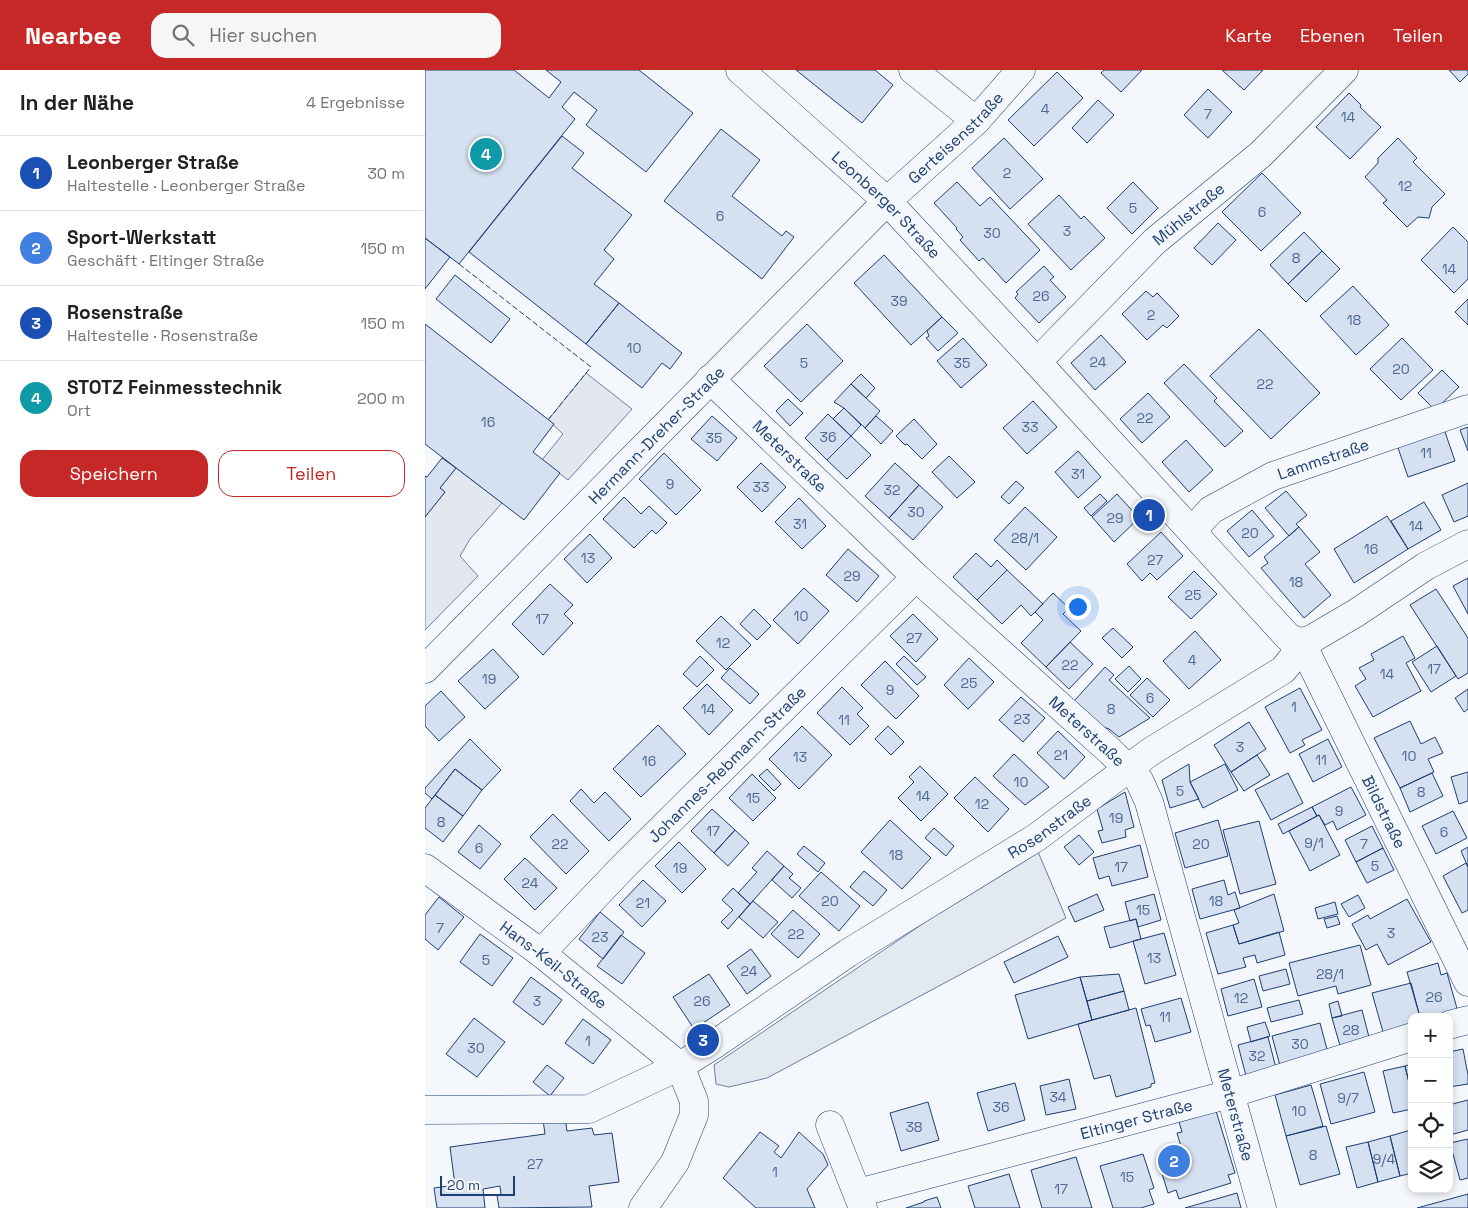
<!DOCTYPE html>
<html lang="de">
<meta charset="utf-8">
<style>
body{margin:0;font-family:"Space Grotesk",sans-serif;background:#f6f6f6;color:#202124}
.controls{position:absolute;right:15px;bottom:15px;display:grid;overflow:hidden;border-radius:10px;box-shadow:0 2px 8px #0003}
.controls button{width:45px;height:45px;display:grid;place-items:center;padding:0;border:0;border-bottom:1px solid #e0e0e0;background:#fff;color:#202124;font:25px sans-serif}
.scale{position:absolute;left:15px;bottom:12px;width:75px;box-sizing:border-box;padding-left:5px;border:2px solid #1d3f73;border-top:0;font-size:14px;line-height:18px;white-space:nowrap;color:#1d3f73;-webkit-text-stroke:4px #f4f7fb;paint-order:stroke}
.you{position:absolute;left:652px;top:536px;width:18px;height:18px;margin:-12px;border:4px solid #fff;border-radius:50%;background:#1a73e8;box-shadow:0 0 0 8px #1a73e833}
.badge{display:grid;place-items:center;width:32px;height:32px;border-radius:50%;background:#c62828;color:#fff;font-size:16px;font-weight:700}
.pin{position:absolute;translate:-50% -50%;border:2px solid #fff;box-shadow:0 1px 5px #0006}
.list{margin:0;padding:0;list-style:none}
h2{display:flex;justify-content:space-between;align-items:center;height:65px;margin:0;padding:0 20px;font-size:21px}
h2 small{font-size:16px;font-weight:400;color:#757577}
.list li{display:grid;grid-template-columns:32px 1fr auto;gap:15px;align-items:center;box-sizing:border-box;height:75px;padding:0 20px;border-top:1px solid #e0e0e0}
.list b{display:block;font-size:19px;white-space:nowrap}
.list p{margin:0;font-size:16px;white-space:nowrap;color:#757577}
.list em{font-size:16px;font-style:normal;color:#757577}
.actions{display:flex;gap:10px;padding:15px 20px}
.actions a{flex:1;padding:11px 0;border:1px solid #c62828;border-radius:15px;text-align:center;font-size:18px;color:#c62828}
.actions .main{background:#c62828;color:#fff}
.icon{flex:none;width:28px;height:28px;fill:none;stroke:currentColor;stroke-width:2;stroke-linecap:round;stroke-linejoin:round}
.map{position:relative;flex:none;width:1043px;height:1138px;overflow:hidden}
header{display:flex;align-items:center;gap:30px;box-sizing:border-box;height:70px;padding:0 25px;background:#c62828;color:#fff}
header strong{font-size:24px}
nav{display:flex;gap:28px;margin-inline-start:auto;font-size:18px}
.search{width:350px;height:45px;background:#f6f6f6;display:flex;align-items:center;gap:12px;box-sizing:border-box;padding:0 18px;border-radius:15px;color:#757577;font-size:19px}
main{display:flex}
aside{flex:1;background:#fff}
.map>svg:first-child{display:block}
.green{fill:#e3e9f0;stroke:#687fa3}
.parking{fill:#e3e8f0;stroke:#687fa3}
.building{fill:#d5e0f0;stroke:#1d3f73}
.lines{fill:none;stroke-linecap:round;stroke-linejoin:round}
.minor-casing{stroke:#1d3f73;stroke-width:29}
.major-casing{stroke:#1d3f73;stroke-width:29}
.minor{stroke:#f4f7fb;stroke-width:28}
.major{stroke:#f4f7fb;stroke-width:28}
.fence{stroke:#1d3f73;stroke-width:1;stroke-dasharray:6 2.5;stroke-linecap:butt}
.labels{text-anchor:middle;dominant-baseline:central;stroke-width:4;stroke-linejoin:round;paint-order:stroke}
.number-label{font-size:14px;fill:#4b6792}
.street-label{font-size:16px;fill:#1d3f73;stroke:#f4f7fb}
</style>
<header>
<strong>Nearbee</strong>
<div class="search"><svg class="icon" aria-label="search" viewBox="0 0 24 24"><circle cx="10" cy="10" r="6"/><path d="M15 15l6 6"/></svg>Hier suchen</div>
<nav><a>Karte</a><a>Ebenen</a><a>Teilen</a></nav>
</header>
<main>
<aside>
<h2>In der Nähe<small>4 Ergebnisse</small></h2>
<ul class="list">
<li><span class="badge" style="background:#1a4fb4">1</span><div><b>Leonberger Straße</b><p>Haltestelle · Leonberger Straße</p></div><em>30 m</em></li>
<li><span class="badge" style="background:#3f7fe0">2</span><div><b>Sport-Werkstatt</b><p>Geschäft · Eltinger Straße</p></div><em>150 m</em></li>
<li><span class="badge" style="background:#1a4fb4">3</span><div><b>Rosenstraße</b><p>Haltestelle · Rosenstraße</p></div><em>150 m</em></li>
<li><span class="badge" style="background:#0f9aa8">4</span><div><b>STOTZ Feinmesstechnik</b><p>Ort</p></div><em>200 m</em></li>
</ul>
<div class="actions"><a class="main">Speichern</a><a>Teilen</a></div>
</aside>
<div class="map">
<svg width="1043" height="1138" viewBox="0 0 1043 1138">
<rect width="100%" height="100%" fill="#f4f7fb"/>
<path class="green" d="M611 777 641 848 342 1008 304 1017 291 1014 289 995Z"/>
<path class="parking" d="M161 303 207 339 143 410 117 390 138 364 123 350Z
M31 398 77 433 45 469 35 486 53 506 0 560V447L20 422 15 418Z"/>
<path class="building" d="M0 0H89L124 28 136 12 121 0H214L268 43 221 102 161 55 172 40 149 22 137 37 150 49 34 194 0 168Z
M371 0H450L468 15 437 53Z
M679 0H717L696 22 676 3Z
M797 0H838L819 20Z
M1024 0H1043V4L1035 12Z
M632 2 658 28 609 76 583 50Z
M783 19 807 42 783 68 759 45Z
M924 23 936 35 935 37 956 57 925 89 891 57Z
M673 30 689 45 662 73 647 58Z
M296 59 335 90 307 126 357 166 361 161 369 167 337 209 239 131Z
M137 66 159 83 147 98 207 145 179 180 189 189 169 214 194 233 161 274 44 182Z
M579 68 618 109 585 139 547 98Z
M973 68 992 88 988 92 1020 124 1007 137 1004 148 993 147 982 157 958 133 962 130 940 107 953 93V88Z
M837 103 876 143 836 181 797 142Z
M532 112 555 136 565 127 615 180 581 213 558 188 554 191 535 170 538 167 531 159 532 158 509 133Z
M708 112 733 138 707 164 682 138Z
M634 125 656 149 659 146 680 168 646 200 603 154Z
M793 153 811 170 787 195 769 178Z
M1028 157 1043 172V209L1029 223 996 190Z
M879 162 897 181 863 214 845 195Z
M0 168 25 187 0 219Z
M897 181 915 199 881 232 863 214Z
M459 185 517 247 486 275 429 213Z
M619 196 629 207 625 210 641 227 614 253 590 228 593 224 591 222Z
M30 205 85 249 66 273 11 229Z
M928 216 964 255 931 285 895 246Z
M721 221 728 227 732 223 754 246 742 258 738 255 722 270 697 244Z
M1043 229V255L1030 242Z
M194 233 257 283 245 299 237 293 217 318 161 274Z
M517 247 533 263 513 281 501 268 504 266 502 261Z
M0 254 129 354 108 382 135 403 99 450 0 374Z
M382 254 418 291 376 332 339 296Z
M834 259 895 323 846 369 785 306Z
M676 265 701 292 670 320 646 293Z
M538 268 562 295 536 318 512 291Z
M977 268 1008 300 976 330 945 299Z
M759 294 792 328 789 331 818 361 800 377 739 313Z
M1017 300 1034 317 1010 340 993 323Z
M436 304 450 318 441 328 426 314Z
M426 314 455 341 440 358 419 338 409 332Z
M723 323 745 347 717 373 695 349Z
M363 329 378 343 365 356 351 341Z
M608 331 632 357 602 384 578 358Z
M419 338 436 355 426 366 408 349Z
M403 344 426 366 402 390 380 368Z
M287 346 312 368 292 391 266 369Z
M451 346 468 361 456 374 440 358Z
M489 349 512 374 497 389 482 374 480 375 471 366Z
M1043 357V381L1035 360Z
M1019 359 1030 391 983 407 972 375Z
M426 366 446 385 422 409 402 390Z
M761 370 788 400 764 422 737 392Z
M653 381 676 407 653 428 630 402Z
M239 383 276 420 251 445 214 409Z
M524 386 550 412 532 428 507 402Z
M17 388 31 398 15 418 20 422 0 447V406L2 407Z
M336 393 361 417 337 442 312 417Z
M470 393 494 415 464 448 440 426Z
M591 411 599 418 584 434 576 427Z
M1043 413V446L1029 452 1017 425Z
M494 415 518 437 488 470 464 448Z
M861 421 882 445 871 454 874 457 864 466 840 438Z
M675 424 682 431 666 446 659 438Z
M692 424 714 448 689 472 667 447Z
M199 427 216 444 224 436 242 453 231 464 227 460 209 478 178 449Z
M374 428 401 456 377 479 350 452Z
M999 432 1016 460 983 479 966 451Z
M600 437 632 467 601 500 569 470Z
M827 440 849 466 824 487 802 461Z
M962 446 983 479 929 513 909 479Z
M874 457 895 482 880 494 906 525 879 548 836 498 843 493 839 487Z
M736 462 758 486 732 510 725 503 717 511 702 494Z
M165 464 187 488 162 513 139 489Z
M423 479 454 506 432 532 401 505Z
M551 483 566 497 572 490 582 500 552 530 528 507Z
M582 500 618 534 606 546 596 535 577 554 552 530Z
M769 501 792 524 766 549 743 527Z
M1043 508V544L1028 516Z
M125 514 148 535 139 544 148 553 118 585 87 554Z
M379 518 404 541 373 574 348 550Z
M1011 519 1043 568V603L1033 609 985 535Z
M628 523 644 538 638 544 656 561 621 597 596 573 618 550 610 542Z
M329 539 346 556 332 570 315 554Z
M488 544 513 569 491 592 465 566Z
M296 546 326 575 301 600 271 571Z
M688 558 708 577 697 588 677 568Z
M770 561 796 590 764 619 738 591Z
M978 566 990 588 981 593 996 621 948 647 930 616 941 609 934 598 949 590 946 584Z
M645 572 668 594 644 619 621 597Z
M1012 576 1031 606 1006 622 987 592Z
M68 579 94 607 60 639 33 611Z
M275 586 289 600 272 617 258 604Z
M479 586 501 607 492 615 471 594Z
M544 588 569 612 543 639 519 615Z
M460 591 494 626 471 649 436 615Z
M704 596 716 609 703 622 690 609Z
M680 597 689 605 684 610 725 648 694 667 684 659 670 654 649 631Z
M305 598 334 624 325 634 296 608Z
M722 608 745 630 728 647 705 625Z
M282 614 308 640 284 665 258 638Z
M417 617 438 638 432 644 444 656 425 675 392 643Z
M875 618 897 660 877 670 880 675 865 683 840 637Z
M1043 619V639L1039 642 1030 628Z
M16 621 40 647 14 671 0 656V636Z
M596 627 620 648 598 672 574 650Z
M985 651 996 674 1010 667 1018 683 1003 689 1009 702 975 718 949 668Z
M824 652 841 679 806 702 789 675Z
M233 655 261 684 216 727 188 699Z
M377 656 407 685 374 719 344 689Z
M463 656 479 672 466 685 450 669Z
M633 661 660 687 639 709 612 683Z
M45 669 76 700 57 720 30 699 7 729 0 723V718Z
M903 669 917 697 888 712 874 684Z
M589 684 624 717 600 735 568 706Z
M832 685 845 705 819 721 806 702Z
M764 694 765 712 774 729 745 738 737 710Z
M800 694 813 720 778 738 765 712Z
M495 696 523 724 496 751 473 728 489 712 484 707Z
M30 699 57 720 38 746 10 725Z
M342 699 356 714 349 721 334 706Z
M1043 702V731L1034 734 1026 707Z
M863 703 878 733 846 750 830 720Z
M1007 703 1018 726 985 742 975 718Z
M327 704 351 728 328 751 304 728Z
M550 707 584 739 563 762 529 728Z
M926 717 941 745 912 760 908 751 900 755 894 745 892 746 887 737Z
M156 719 169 733 180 722 206 749 184 771 145 731Z
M700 722 709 757 700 760 701 767 677 773 673 761 678 760 672 739Z
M10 725 38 746 18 772 0 758V738Z
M887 737 892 746 858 764 853 754Z
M287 739 310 760 289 783 266 761Z
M1028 741 1042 768 1011 784 997 756Z
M128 744 164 781 141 804 105 767Z
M894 745 915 785 885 801 864 761Z
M465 750 506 788 477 819 436 782Z
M793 750 803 786 760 798 750 763Z
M834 751 851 814 815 824 798 760Z
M54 755 76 774 55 799 33 782Z
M947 756 958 778 931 792 920 770Z
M509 758 529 776 521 786 500 768Z
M310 760 324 773 303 796 289 783Z
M654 765 669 782 654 795 639 777Z
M254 772 281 799 257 823 230 796Z
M715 775 723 807 687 816 684 806 674 809 668 788Z
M379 776 400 793 393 802 372 784Z
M1043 777V797L1036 781Z
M958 778 969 800 942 813 931 792Z
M342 781 359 796 325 834 313 823 332 802 327 798Z
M100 788 132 818 110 840 79 809Z
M1041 793 1043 797V840L1037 843 1018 806Z
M359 796 368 804 364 808 376 818 367 828 347 810Z
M439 801 462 820 448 836 425 817Z
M396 802 435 836 414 861 374 826Z
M218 810 241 831 217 857 194 835Z
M799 810 803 825 810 822 815 838 775 849 767 819Z
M308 818 325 834 303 859 296 852 308 840 297 830Z
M672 824 679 840 650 852 643 837Z
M729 824 736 850 713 857 711 849 705 851 700 832Z
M849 824 859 861 814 874 808 855 814 853 809 840Z
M933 825 940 838 924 847 916 834Z
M14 827 39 847 13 880 0 869V845Z
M982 829 1006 872 963 895 952 874 941 880 927 854 943 845 945 849Z
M328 831 353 852 338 868 314 847Z
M910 832 913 844 893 849 890 838Z
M368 840 395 864 373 888 346 864Z
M175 842 199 862 178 889 154 869Z
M912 846 915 854 902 858 899 849Z
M711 849 716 869 685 878 679 857Z
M808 855 814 874 854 862 860 885 832 893 830 885 818 888 821 897 793 904 781 863Z
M739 863 751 905 720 914 708 871Z
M55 864 88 888 67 916 35 892Z
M196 865 220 883 197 914 172 896Z
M633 866 643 887 589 913 579 892Z
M935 875 946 915 913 924 911 916 873 926 864 893Z
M326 879 346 906 322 924 302 896Z
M1013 893 1016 905 1022 903 1033 942 1015 947H995L982 902Z
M861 899 865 914 838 921 834 906Z
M284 904 305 935 269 959 248 927Z
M694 904 699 921 662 931 655 907Z
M106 907 137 930 118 955 88 932Z
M655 907 667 950 603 969 590 925Z
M829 909 837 937 803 946 796 919Z
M986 913 995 947H987V955L958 962 947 923Z
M699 921 704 940 667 950 662 931Z
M756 928 766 962 730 972 725 955 721 956 716 939Z
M874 930 878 944 846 952 842 938Z
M913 931 917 946 907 948 904 934Z
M711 938 730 1013 726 1014V1017L691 1027 685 1005 669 1009 653 954Z
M937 940 945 971 916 979 907 948Z
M49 948 80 972 52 1007 21 984Z
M158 949 186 970 168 994 140 973Z
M840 952 845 966 826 972 822 957Z
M895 953 903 983 855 996 847 966Z
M843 967 851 998 821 1006 813 975Z
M1038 979 1043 1005V1014L1024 1017V982Z
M987 994V1025L980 996Z
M122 995 139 1008 125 1026 108 1012Z
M980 996 987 1025V1039L968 1043 958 1001Z
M939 1002 950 1042 906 1054 895 1014Z
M644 1009 651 1039 621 1045 615 1016Z
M590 1013 600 1050 563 1061 552 1023Z
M886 1015 898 1056 861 1066 850 1025Z
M1043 1030V1060L1025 1065 1024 1035Z
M503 1032 514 1070 476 1081 465 1043Z
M791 1041 810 1103 803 1105 806 1113 754 1129 751 1120 743 1123 732 1087 757 1080 752 1063 757 1062 754 1052Z
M140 1047 142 1061 167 1058 169 1065 187 1063 194 1112 164 1116 167 1137 74 1138 72 1125 76 1124 75 1116 58 1119 60 1138H12L9 1118 30 1115 25 1077 120 1064 118 1050Z
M901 1056 915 1104 875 1115 861 1066Z
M986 1060 987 1103 975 1106 965 1066Z
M335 1062 354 1076 349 1082 356 1088 374 1062 398 1084 403 1095 382 1119 390 1138H331L298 1108Z
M965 1066 975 1106 953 1112 943 1072Z
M1043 1069V1108L1035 1110 1025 1073Z
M943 1072 953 1112 932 1118 921 1077Z
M718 1084 729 1118 724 1120 729 1134 716 1138H688L675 1096Z
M651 1087 667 1138H617L606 1100Z
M584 1104 595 1138H550L543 1116Z
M812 1123 816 1138H760Z
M1043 1124V1138H992Z
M512 1127 516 1138H481L499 1132V1131Z"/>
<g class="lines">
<defs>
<g id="minor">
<path d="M488 0 551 51"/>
<path id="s1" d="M612 292 730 171 836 84 919 0"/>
<path id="s2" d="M285 309 491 507 686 682 714 710 724 732 837 1138"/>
<path id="s3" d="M767 461 786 440 848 406 1043 339"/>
<path id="s4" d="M876 572 1043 912"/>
<path id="s5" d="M0 599 462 131 551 51 596 0"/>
<path id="s6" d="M0 798 116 883 255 996 269 1031V1045L250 1092 218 1138"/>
<path id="s7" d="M116 883 200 795 491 507"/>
<path d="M1024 955 1043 950"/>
<path id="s8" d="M0 1040 164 1039 255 996 287 976 423 883 612 767 725 682 858 600 867 589 876 572"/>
<path d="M405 1055 438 1138"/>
<path id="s9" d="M433 1123 805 1024 987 967"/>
</g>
<g id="major">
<path id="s10" d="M315 0 462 131 612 292 864 568 876 572 885 570 931 543 1001 496 1043 474"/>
</g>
</defs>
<use href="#minor" class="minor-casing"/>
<use href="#major" class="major-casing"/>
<use href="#minor" class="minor"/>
<use href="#major" class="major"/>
<path class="fence" d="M34 194 166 297 123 350"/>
</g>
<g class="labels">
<g class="number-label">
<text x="620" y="39">4</text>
<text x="783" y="44">7</text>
<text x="923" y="47">14</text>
<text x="582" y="103">2</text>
<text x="980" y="116">12</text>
<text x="708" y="138">5</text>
<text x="837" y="142">6</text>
<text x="295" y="146">6</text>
<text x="642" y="161">3</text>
<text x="567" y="163">30</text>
<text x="871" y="188">8</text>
<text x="1024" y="199">14</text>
<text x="616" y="226">26</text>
<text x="474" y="231">39</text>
<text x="726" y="245">2</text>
<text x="929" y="250">18</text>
<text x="209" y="278">10</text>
<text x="673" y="292">24</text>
<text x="379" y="293">5</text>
<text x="537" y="293">35</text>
<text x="976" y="299">20</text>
<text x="840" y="314">22</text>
<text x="720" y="348">22</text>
<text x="63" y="352">16</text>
<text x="605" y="357">33</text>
<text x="403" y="367">36</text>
<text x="289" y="368">35</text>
<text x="1001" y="383">11</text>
<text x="653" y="404">31</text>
<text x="245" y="414">9</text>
<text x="336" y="417">33</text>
<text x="467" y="420">32</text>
<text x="491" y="442">30</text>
<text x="690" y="448">29</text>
<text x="375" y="454">31</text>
<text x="991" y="456">14</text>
<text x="825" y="463">20</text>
<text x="600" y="468">28/1</text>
<text x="946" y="479">16</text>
<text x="163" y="488">13</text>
<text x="730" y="490">27</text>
<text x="427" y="506">29</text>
<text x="871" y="512">18</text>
<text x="768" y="525">25</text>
<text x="376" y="546">10</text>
<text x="117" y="549">17</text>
<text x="489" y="568">27</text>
<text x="298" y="573">12</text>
<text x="767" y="590">4</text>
<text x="645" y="595">22</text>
<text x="1009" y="599">17</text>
<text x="962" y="604">14</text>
<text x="64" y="609">19</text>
<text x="544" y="613">25</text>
<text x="465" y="620">9</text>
<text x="725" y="628">6</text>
<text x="869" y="637">1</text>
<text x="283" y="639">14</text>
<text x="686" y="639">8</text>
<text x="597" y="649">23</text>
<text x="419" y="650">11</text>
<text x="815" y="677">3</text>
<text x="636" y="685">21</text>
<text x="984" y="686">10</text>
<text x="375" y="687">13</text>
<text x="896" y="690">11</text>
<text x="224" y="691">16</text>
<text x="596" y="712">10</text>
<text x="755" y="721">5</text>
<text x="996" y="722">8</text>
<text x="498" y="726">14</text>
<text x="328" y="728">15</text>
<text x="557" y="734">12</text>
<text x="914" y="741">9</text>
<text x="691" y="748">19</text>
<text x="16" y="752">8</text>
<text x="288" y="761">17</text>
<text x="1019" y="762">6</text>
<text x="889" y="773">9/1</text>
<text x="135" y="774">22</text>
<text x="776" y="774">20</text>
<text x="939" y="774">7</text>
<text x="54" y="778">6</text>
<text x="471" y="785">18</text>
<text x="950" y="796">5</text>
<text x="696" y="797">17</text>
<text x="255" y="798">19</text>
<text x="105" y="813">24</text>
<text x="405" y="831">20</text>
<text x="791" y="831">18</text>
<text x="218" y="833">21</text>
<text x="718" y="840">15</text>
<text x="15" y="858">7</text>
<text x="966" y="863">3</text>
<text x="371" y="864">22</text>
<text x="175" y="867">23</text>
<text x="729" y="888">13</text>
<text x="61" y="890">5</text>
<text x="324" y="901">24</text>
<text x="905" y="904">28/1</text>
<text x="1009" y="927">26</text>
<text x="816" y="928">12</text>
<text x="112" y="931">3</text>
<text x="277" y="931">26</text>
<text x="740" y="947">11</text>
<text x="926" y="960">28</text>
<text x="163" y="971">1</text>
<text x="875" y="974">30</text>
<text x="51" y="978">30</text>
<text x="832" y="986">32</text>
<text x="633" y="1027">34</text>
<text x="923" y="1028">9/7</text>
<text x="576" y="1037">36</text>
<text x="874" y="1041">10</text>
<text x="489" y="1057">38</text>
<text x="888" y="1085">8</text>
<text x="959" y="1089">9/4</text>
<text x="110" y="1094">27</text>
<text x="350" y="1102">1</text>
<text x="702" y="1107">15</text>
<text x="636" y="1119">17</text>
</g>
<g class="street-label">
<text stroke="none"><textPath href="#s5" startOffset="751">Gerteisenstraße</textPath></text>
<text stroke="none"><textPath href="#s10" startOffset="199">Leonberger Straße</textPath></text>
<text stroke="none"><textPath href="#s1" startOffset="212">Mühlstraße</textPath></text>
<text stroke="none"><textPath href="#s5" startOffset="329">Hermann-Dreher-Straße</textPath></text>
<text stroke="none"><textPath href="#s2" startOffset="111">Meterstraße</textPath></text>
<text stroke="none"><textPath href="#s3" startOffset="152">Lammstraße</textPath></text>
<text stroke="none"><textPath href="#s2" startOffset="516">Meterstraße</textPath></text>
<text stroke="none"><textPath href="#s7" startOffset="265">Johannes-Rebmann-Straße</textPath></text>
<text stroke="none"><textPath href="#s4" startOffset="189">Bildstraße</textPath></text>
<text stroke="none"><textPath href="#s8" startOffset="705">Rosenstraße</textPath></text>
<text stroke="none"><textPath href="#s6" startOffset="161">Hans-Keil-Straße</textPath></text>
<text stroke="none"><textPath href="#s2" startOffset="936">Meterstraße</textPath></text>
<text stroke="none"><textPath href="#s9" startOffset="288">Eltinger Straße</textPath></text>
</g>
</g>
</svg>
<div class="controls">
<button>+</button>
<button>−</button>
<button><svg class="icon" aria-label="locate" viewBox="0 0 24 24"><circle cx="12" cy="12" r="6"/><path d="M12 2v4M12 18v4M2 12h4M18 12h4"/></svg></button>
<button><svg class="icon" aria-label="layers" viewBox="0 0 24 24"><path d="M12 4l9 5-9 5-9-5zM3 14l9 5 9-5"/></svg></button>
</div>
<div class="scale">20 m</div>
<div class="you"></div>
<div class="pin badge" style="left:724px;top:445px;background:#1a4fb4">1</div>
<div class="pin badge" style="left:749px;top:1091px;background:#3f7fe0">2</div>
<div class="pin badge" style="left:278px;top:970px;background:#1a4fb4">3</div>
<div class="pin badge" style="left:61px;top:84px;background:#0f9aa8">4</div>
</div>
</main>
